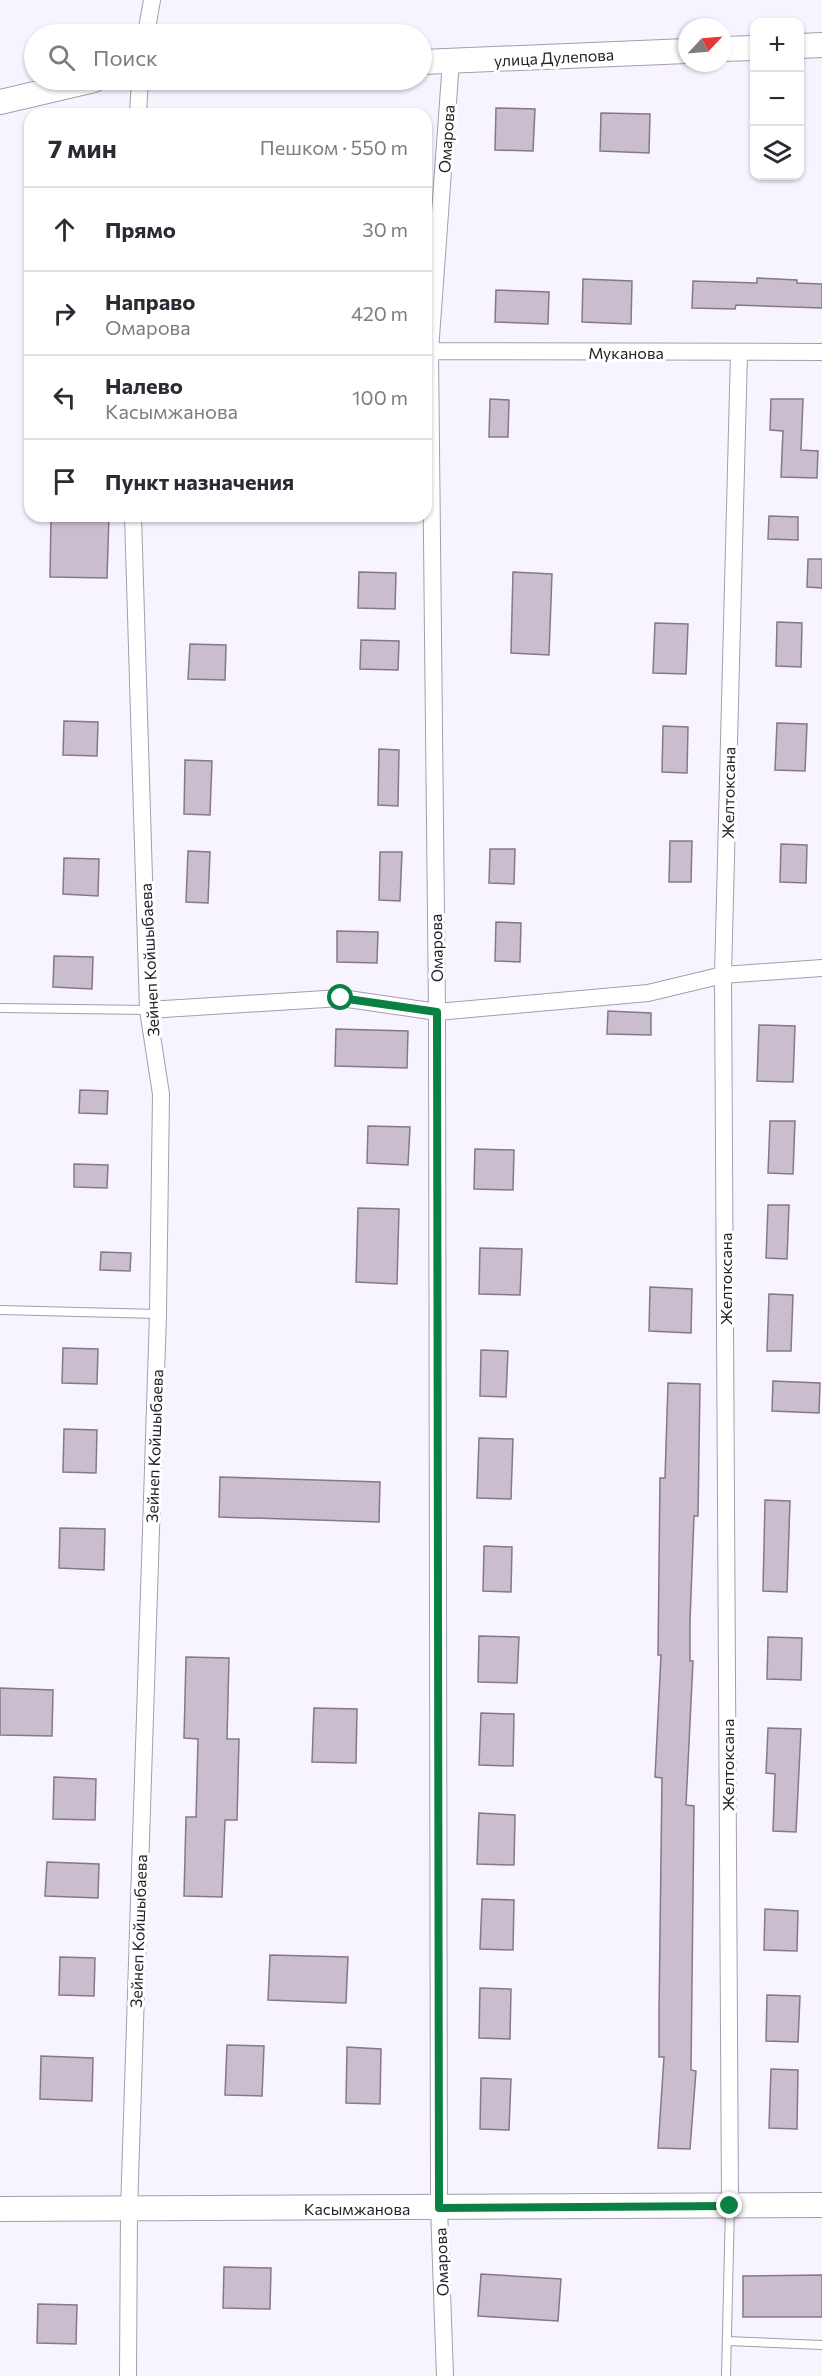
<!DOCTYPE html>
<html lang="ru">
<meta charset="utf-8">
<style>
body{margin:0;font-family:Commissioner,sans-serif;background:#f7f7f7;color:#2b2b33}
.controls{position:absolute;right:18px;top:18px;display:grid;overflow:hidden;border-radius:12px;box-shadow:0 2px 4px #0004}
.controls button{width:54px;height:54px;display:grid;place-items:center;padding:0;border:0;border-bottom:2px solid #e1e1e2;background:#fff;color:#2b2b33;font:30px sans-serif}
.compass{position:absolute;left:678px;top:18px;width:54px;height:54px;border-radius:50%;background:#fff;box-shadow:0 2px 4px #0004;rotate:64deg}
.stop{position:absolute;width:18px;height:18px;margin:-14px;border:4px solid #0b8043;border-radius:50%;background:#fff}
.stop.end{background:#0b8043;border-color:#fff;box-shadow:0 2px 6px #0008}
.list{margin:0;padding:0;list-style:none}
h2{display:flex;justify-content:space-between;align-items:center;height:78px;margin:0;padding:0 24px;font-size:26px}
h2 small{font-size:20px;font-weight:400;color:#7c7c81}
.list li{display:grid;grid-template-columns:39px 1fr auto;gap:18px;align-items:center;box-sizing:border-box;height:84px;padding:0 24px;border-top:2px solid #e1e1e2}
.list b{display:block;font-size:22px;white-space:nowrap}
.list p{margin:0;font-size:20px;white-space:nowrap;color:#7c7c81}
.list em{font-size:20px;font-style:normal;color:#7c7c81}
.icon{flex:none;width:33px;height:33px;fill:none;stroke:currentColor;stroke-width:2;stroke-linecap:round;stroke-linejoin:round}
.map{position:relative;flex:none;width:822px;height:2376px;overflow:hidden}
.search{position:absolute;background:#fff;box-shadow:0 2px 4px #0004;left:24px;top:24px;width:408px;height:66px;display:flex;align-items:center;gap:15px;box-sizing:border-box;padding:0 21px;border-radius:33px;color:#7c7c81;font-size:22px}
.panel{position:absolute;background:#fff;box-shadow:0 2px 4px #0004;left:24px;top:108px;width:408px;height:414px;border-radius:18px}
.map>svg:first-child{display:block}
.building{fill:#cabdcd;stroke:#857987;stroke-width:1.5}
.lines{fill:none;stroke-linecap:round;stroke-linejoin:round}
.lane-casing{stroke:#a49daf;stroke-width:10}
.street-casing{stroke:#a49daf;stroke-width:18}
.secondary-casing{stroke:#a49daf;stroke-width:26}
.lane{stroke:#fff;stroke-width:8}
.street{stroke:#fff;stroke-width:16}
.secondary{stroke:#fff;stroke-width:24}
.route{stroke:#0b8043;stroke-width:8}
.labels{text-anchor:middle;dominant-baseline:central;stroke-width:6;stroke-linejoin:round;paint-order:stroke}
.street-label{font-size:16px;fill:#242128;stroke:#fff}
</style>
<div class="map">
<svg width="822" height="2376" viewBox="0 0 822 2376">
<rect width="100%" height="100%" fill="#f8f4ff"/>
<path class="building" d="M496 108 535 109 533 151 495 150Z
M601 113 650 114 649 153 600 151Z
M757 278 797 280V283L822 284V308L736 305 735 309 692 308 693 281 757 283Z
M583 279 632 281 631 324 582 322Z
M496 290 549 292 548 324 495 322Z
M490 399 509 400 508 437H489Z
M771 399H803L801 450 818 451 817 478 781 477 783 431 770 430Z
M51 516H109L107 578 50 577Z
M769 516 798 517V540L768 539Z
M808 559H822V588L807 587Z
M359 572 396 573 395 609 358 608Z
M513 572 552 574 549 655 511 653Z
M777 622 802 623 801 667 776 666Z
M655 623 688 624 686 674 653 673Z
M361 640 399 641 398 670 360 669Z
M190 644 226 645 225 680 188 679Z
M64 721 98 722 97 756 63 755Z
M777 723 807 724 805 771 775 770Z
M663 726 688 727 687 773 662 772Z
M379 749 399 750 398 806 378 805Z
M185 760 212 761 210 815 184 814Z
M670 841H692L691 882H669Z
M781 844 807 845 806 883 780 882Z
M490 849H515L514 884 489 883Z
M188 851 210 852 208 903 186 902Z
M380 852H402L400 901 379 900Z
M64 858 99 859 98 896 63 894Z
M496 922 521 923 520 962 495 961Z
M337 931 378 932 377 963 337 962Z
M54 956 93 957 92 989 53 987Z
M608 1011 651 1013V1035L607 1034Z
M759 1025 795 1026 793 1082 757 1081Z
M336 1029 408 1031 407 1068 335 1066Z
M80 1090 108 1091 107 1114 79 1113Z
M770 1121H795L793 1174 768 1173Z
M368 1126 410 1127 408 1165 367 1163Z
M475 1149 514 1150 513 1190 474 1189Z
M74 1164 108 1165 107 1188 74 1187Z
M768 1205H789L787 1259 766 1258Z
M358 1208 399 1209 397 1284 356 1282Z
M480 1248 522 1249 520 1295 479 1294Z
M101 1252 131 1253 130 1271 100 1270Z
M650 1287 692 1289 691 1333 649 1331Z
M769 1294 793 1295 791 1351H767Z
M63 1348 98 1349 97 1384 62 1383Z
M481 1350 508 1351 506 1397 480 1396Z
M773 1381 820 1383 819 1413 772 1411Z
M668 1383 700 1384 698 1516H694L690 1621V1661H693L686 1805 694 1806 691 2070 696 2071 690 2149 658 2148 664 2057H659V2013L662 1778 655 1777 661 1655H658L660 1478H665Z
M64 1429 97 1430 96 1473 63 1472Z
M479 1438 513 1439 511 1499 477 1498Z
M220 1477 380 1482 379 1522 219 1517Z
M765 1500 790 1501 787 1592 763 1591Z
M60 1528 105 1529 104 1570 59 1568Z
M484 1546 512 1547 511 1592 483 1591Z
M479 1636 519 1637 517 1683 478 1682Z
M768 1637 802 1638 801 1680 767 1679Z
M186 1657 229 1658 227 1739H239L237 1820H225L222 1897 184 1896 186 1817H196L198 1739 184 1738Z
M0 1688 53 1690 52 1736 0 1735Z
M314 1708 357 1709 356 1763 312 1762Z
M481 1713 514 1714 513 1766 479 1765Z
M768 1728 801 1729 796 1832 773 1831 775 1774 766 1773Z
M54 1777 96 1779 95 1820 53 1819Z
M479 1813 515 1815 514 1865 477 1864Z
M47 1862 99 1864 98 1898 45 1896Z
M482 1899 514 1900 513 1950 480 1949Z
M765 1909 798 1911 797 1951 764 1950Z
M270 1955 348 1957 346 2003 268 2000Z
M60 1957 95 1958 94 1996 59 1995Z
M480 1988 511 1989 510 2039 479 2038Z
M767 1995 800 1996 798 2042 766 2041Z
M227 2045 264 2046 262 2096 225 2095Z
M347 2047 381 2049 380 2104 346 2103Z
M41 2056 93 2058 92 2101 40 2099Z
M771 2069 798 2070 797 2129 769 2128Z
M481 2078 511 2079 509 2130 480 2129Z
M224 2267 271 2268 270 2309 223 2308Z
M481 2274 561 2279 558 2321 478 2316Z
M822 2275V2317H743V2276Z
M38 2304 77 2305 76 2344 37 2343Z"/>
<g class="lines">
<defs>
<path id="lane" d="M0 1008 148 1010
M0 1310 158 1314
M727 2341 822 2345
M726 2376 730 2206"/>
<path id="street" d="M146 34 152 0
M138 114 140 80
M430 351 822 352
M148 1010 341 998 437 1012 648 993 723 975 822 968
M730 2206 723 975 739 352
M128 2376 129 2210 158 1314 161 1094 148 1010 133 516
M445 2376 439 2208 437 1012 430 351 451 61"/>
<path id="secondary" d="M800 46 822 45
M723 49 754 48
M422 62 687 51
M0 102 94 80
M0 2209 822 2205"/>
</defs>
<use href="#lane" class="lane-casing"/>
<use href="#street" class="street-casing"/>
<use href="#secondary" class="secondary-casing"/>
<use href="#lane" class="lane"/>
<use href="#street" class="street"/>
<use href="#secondary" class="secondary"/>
</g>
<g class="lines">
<path class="route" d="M341 998 437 1012 439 2208 730 2206"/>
</g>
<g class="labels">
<g class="street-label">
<text transform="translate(554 57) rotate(-3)">улица Дулепова</text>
<text transform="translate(446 139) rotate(-86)">Омарова</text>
<text x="626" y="352">Муканова</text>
<text transform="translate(728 793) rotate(-89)">Желтоксана</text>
<text transform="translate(436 948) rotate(-91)">Омарова</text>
<text transform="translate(149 960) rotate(-93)">Зейнеп Койшыбаева</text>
<text transform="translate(725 1279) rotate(-90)">Желтоксана</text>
<text transform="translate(154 1446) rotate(-88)">Зейнеп Койшыбаева</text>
<text transform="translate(727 1765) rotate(-90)">Желтоксана</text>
<text transform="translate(138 1931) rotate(-88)">Зейнеп Койшыбаева</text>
<text x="357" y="2208">Касымжанова</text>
<text transform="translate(441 2262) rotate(-92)">Омарова</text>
</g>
</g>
</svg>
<div class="controls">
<button>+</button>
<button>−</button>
<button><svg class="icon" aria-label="layers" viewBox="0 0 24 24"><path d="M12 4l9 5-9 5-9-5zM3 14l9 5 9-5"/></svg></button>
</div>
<svg class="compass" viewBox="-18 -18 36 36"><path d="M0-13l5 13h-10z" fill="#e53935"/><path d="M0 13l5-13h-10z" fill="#7c7c81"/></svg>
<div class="stop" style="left:341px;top:998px"></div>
<div class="stop end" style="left:730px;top:2206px"></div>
<div class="search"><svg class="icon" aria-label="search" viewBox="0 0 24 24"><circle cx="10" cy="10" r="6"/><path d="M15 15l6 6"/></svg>Поиск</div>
<section class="panel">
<h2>7 мин<small>Пешком · 550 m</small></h2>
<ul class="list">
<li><svg class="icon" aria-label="ahead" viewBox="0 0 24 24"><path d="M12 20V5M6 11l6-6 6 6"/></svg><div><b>Прямо</b></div><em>30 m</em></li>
<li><svg class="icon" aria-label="right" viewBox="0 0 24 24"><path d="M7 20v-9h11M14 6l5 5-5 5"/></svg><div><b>Направо</b><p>Омарова</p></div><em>420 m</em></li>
<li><svg class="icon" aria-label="left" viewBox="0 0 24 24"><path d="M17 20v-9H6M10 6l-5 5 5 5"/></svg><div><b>Налево</b><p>Касымжанова</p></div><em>100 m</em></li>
<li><svg class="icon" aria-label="arrive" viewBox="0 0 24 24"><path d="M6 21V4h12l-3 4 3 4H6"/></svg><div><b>Пункт назначения</b></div></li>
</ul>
</section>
</div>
